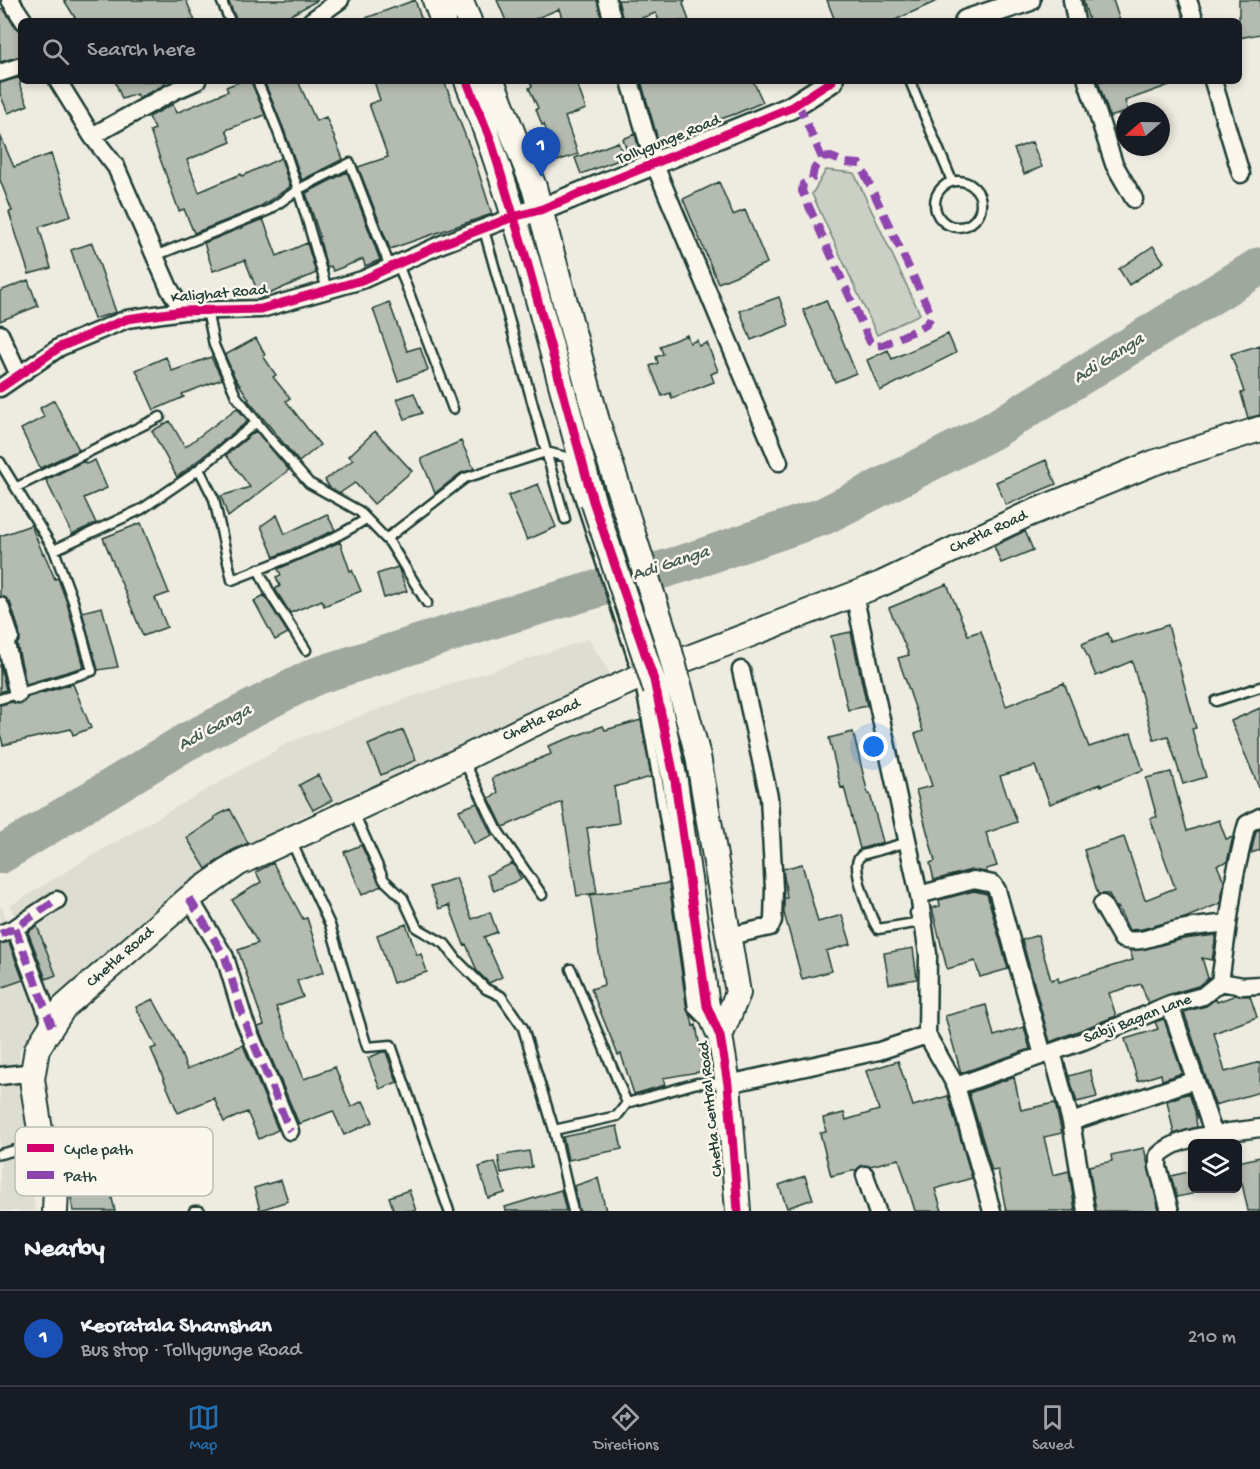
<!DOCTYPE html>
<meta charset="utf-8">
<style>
body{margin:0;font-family:"Gochi Hand",sans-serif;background:#242831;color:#f1f3f6}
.controls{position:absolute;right:18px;bottom:18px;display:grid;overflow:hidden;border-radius:9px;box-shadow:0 3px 9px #0003}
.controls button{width:54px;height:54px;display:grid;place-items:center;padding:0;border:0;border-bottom:2px solid #363941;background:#171b24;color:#f1f3f6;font:30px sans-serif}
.compass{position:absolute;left:1116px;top:102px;width:54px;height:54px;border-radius:50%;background:#171b24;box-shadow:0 3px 9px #0003;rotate:250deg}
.you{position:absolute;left:874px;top:747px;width:21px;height:21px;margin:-15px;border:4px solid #fff;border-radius:50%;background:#1a73e8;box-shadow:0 0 0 9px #1a73e833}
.badge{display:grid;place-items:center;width:39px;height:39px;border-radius:50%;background:#1f6fb2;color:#fff;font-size:20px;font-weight:700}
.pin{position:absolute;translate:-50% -50px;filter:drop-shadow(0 2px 3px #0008)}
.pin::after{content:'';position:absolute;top:32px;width:21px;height:18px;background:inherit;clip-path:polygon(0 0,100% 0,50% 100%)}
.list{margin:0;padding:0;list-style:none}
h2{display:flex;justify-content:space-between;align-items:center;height:78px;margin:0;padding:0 24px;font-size:26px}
h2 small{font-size:20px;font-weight:400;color:#9ea1a6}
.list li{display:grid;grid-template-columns:39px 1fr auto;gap:18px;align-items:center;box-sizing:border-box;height:96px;padding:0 24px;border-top:2px solid #363941}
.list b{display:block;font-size:22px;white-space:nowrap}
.list p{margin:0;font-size:20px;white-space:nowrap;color:#9ea1a6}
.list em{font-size:20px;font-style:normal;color:#9ea1a6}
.icon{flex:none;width:33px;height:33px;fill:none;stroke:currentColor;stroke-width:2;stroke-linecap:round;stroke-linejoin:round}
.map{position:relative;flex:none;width:1260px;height:1211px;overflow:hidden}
.search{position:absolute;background:#171b24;box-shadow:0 3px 9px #0003;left:18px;right:18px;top:18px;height:66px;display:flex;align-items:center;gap:15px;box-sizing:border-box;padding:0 21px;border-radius:9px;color:#9ea1a6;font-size:22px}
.sheet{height:174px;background:#171b24}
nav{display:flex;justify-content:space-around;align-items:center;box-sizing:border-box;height:84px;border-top:2px solid #363941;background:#171b24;font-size:16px;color:#9ea1a6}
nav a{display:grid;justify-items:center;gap:3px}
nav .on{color:#1f6fb2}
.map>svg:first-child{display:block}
.built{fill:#ddddd2}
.green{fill:#cbcfc4;stroke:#75867c;stroke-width:1.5}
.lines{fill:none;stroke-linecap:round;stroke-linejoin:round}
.river{stroke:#9fa89f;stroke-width:38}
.building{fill:#b4bbb0;stroke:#1f3d34;stroke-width:1.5}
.service-casing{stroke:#1f3d34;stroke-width:13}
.minor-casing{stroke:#1f3d34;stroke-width:21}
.tertiary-casing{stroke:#1f3d34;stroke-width:26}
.secondary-casing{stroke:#1f3d34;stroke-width:28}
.service{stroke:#fbf7ec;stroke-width:8}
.minor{stroke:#fbf7ec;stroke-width:16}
.tertiary{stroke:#fbf7ec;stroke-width:21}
.secondary{stroke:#fbf7ec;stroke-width:24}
.secondary-bridge-casing{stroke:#1f3d34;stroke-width:28;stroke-linecap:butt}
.secondary-bridge{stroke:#fbf7ec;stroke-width:24}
.quiet{stroke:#8e44ad;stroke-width:8;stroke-dasharray:15 8;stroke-linecap:butt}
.cycleway-casing{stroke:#fbf7ec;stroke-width:13}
.cycleway{stroke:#d6006c;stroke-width:9}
.labels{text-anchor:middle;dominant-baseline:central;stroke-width:5;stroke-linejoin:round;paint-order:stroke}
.street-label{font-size:16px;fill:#1f3d34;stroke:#fbf7ec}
.water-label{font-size:18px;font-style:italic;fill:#455d54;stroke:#fbf7ec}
.key{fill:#fbf7ec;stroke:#b9bfb5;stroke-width:1.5}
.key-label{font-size:16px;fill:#1f3d34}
</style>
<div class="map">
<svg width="1260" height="1211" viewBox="0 0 1260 1211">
<rect width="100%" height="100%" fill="#eeece1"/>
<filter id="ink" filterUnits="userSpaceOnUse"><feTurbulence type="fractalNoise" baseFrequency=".0167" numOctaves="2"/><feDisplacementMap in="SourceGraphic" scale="12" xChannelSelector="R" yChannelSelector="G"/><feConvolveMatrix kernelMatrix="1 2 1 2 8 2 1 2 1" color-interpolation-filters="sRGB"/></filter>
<g filter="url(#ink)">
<path class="built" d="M589 639 610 674 442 754 300 817 222 860 52 1000 10 906 86 859 290 742 412 697Z
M0 907H2L41 1022 19 1051 24 1125 35 1211H0Z"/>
<path class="green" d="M826 170 854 173 920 314 877 335 812 194Z"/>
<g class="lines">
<path class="river" d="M0 855 186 742 316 676 505 616 685 563 824 516 990 432 1260 266"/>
</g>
<path class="building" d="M64 0H186L195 21H77Z
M228 0H318L280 21H237Z
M415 0 422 21H363V19Z
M497 0H597L602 21H563L559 9 530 21H506Z
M618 0H685L683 3 689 21H659L656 13 633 21H623Z
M827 0H939L893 21H835Z
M1083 0H1113L1120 21H1089Z
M1239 0H1260V34L1239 38Z
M3 8 15 27 21 31V56L0 62V10Z
M21 77 20 86 28 105 8 113 0 94V83Z
M115 81H165L166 84 139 98 137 94 122 99Z
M241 81H251L265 115 226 130 231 142 187 160 199 192 241 174 242 176 281 158 290 187 258 208 194 233 184 209 179 211 150 131 155 129 149 117 173 104 176 113 228 91 226 87Z
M264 81H298L316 121 326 117 343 159 302 180 284 130Z
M374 81H444L474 158 492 214 390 249 358 167 388 157 369 104 380 100Z
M530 81H576L586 109 565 117 578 154 557 161 544 124 542 125 536 109 538 108 529 88 532 86Z
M641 81H753L763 102 735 114 700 126 702 130 660 147Z
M1098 81H1175V83L1125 101 1128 111 1110 117Z
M635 134 639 149 628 153 623 139Z
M0 135 14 167 51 154 71 216 39 227 51 268 29 274 9 212 12 211 0 180Z
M618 142 624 158 581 174 575 158Z
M1032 142 1042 167 1024 174 1014 149Z
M347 172 380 260 365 266 363 259 333 271 331 266 327 268 319 237H320L306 193Z
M719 182 733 215 745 210 767 263 718 283 683 199Z
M263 219 277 256 307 243 316 273 260 298 245 260 213 271 204 243Z
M92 243 116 312 94 319 71 250Z
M1153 246 1164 262 1129 285 1119 269Z
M28 280 38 306 0 321V291Z
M779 297 789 325 751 340 740 311Z
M826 300 856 373 835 382 803 310Z
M389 302 407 351 420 347 428 370 398 381 373 309Z
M948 334 956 353 880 391 867 360 888 350 892 359Z
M687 335 690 343 697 340 699 346 707 343 718 371 711 374 714 382 672 398 670 393 662 396 650 366 658 363 656 357 663 354 660 346Z
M256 338 265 355 263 356 276 375 273 377 290 398 286 401 320 445 299 462 248 400 249 399 235 378 225 355Z
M1260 345V415L1248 418 1241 393 1244 392 1231 354Z
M166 357 172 371 211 357 222 379 182 394 184 397 154 410 136 370Z
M414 393 422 413 405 419 397 399Z
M54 400 79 450 40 468 21 429 44 417 40 408Z
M237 408 248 421 177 477 152 431 170 421 185 447Z
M256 431 289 470 228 517 221 496 250 487 226 455Z
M375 431 412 471 374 504 355 483 340 493 330 488 325 480 353 460 349 456Z
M461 441 474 469 461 473 435 493 421 459Z
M95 460 107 488 84 498 96 523 72 534 46 480 84 461 86 464Z
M1046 460 1056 484 1006 505 996 482Z
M538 484 556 527 527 540 508 496Z
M327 514 335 530 274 557 261 526 277 515 285 534Z
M141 523 169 593 155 598 167 627 143 636 103 538Z
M31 525 43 554 44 553 55 579 58 578 67 603 84 667 26 684 17 644 20 640 19 630 10 602 6 598 0 596V536Z
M1025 531 1033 550 1001 563 994 546Z
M340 542 350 571 352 570 361 591 324 606 322 600 290 613 275 589 280 586 276 577 281 575 278 569Z
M398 567 407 591 384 598 377 574Z
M947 584 968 635 981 631 1006 706 1064 683 1089 747 1131 733 1143 770 1101 786 1100 784 1050 804 1035 766 1000 776 1017 822 986 833 997 866 986 869 987 872 971 870 934 880 930 863 935 861 916 790 932 786 915 734 923 731 898 658 909 655 889 608Z
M264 595 288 633 275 640 254 601Z
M102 607 118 667 98 670 82 612Z
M1168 625 1196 728 1192 729 1206 777 1183 784 1168 736 1154 740 1132 661 1096 676 1082 644 1108 633 1112 643Z
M851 632 867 706 848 710 831 636Z
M0 664 6 690 0 692Z
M73 684 91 728 73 735 71 729 3 745 0 733V705L12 702 21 704 28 697Z
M1260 708V790L1231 721Z
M641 720 651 777 614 787 619 823 587 828 597 893 577 896 562 802 503 827 489 798 498 793 492 778 551 754 548 746 603 726 605 730Z
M403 730 416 760 381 775 368 745Z
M853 732 868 794H870L883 842 860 849 844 787 841 788 829 738Z
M1171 772 1187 831 1219 820 1226 839 1233 837 1227 862 1217 865 1224 881 1221 903 1185 918 1142 929 1129 930 1118 907 1116 908 1109 894H1098L1084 850 1124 837 1145 900 1175 888 1150 818 1157 817 1146 778Z
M318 775 332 800 313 810 299 785Z
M477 803 492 836 474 844 459 810Z
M230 809 248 843 231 851 206 869 187 838 215 819 214 817Z
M1260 829V850L1251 853 1256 831Z
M361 845 381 886 362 895 344 852Z
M273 863 303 919 307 918 324 972 297 981 303 997 276 1007 304 1079 335 1067 351 1107 363 1101 373 1122 344 1135 333 1111 299 1124 258 1027 264 1025 238 950 258 943 232 900 261 882 256 872Z
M513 863 521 879 494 891 487 875Z
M802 864 818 922 842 915 851 944 826 951 832 971 802 979 784 913V898H787L783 869Z
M456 878 472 919 490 912 497 932 484 937 502 977 489 983 477 971 466 944 464 945 449 905 439 909 430 887Z
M669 883 687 1010 691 1016 693 1026 696 1025 704 1071 663 1078 665 1085 634 1094 621 1054 618 1055 591 989 604 985 590 895Z
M974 891 987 894 1008 969 980 977 975 961 947 969 932 908 940 906 939 900Z
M406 924 417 955 421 954 427 972 393 983 377 935Z
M37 926 56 975 46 979 28 932Z
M1038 935 1051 980 1058 978 1059 982 1133 960 1130 951 1146 949 1183 939 1216 935 1212 960 1202 958 1208 978 1198 986 1167 995 1148 1003 1141 984 1109 993 1116 1016 1050 1042 1022 940Z
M9 942 23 980 0 988V944Z
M913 948 917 979 889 984 884 953Z
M1236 995 1250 996 1257 1017 1214 1033 1225 1072 1260 1062V1092L1215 1105 1184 1012 1206 1006 1216 999 1217 1002Z
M153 999 175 1039 187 1069 243 1045 278 1130 259 1139 247 1112 224 1122 214 1098 178 1113 151 1049 156 1047 136 1007Z
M986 1005 994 1036 1024 1027 1030 1049 961 1073 945 1016Z
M1164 1019 1182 1073 1162 1080 1161 1074 1138 1081 1125 1039 1158 1029 1155 1022Z
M382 1052H386L397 1082 380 1089 368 1058Z
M898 1061 913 1106 948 1096 972 1178 935 1189 942 1211H915L899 1159 870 1166 862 1165 856 1170 831 1176 820 1133 826 1132 823 1118 844 1113 846 1120 879 1110 866 1071Z
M1090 1070 1097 1097 1077 1102 1069 1076Z
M1014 1077 1021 1110 1055 1103 1062 1133 1044 1137 1053 1175 1069 1171 1075 1211H1006L998 1170 992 1171 969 1093Z
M1189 1093 1195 1111 1197 1127 1174 1134 1167 1101Z
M617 1126 622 1149 568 1160 563 1137Z
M1144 1148 1159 1211H1096L1089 1166 1112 1161 1111 1155Z
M529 1151 532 1167 501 1173 498 1156Z
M1260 1157V1211H1248L1242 1183 1238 1184V1162Z
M495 1162 505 1193 488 1198 479 1167Z
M1192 1171V1194L1177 1197 1171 1176Z
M106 1173 115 1211H73L69 1182Z
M805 1176 813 1199 787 1208 779 1185Z
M598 1178 606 1211H579L574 1186Z
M281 1180 288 1201 260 1210 254 1188Z
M409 1190 416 1211H394L389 1197Z
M561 1190 566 1211H506L505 1207Z"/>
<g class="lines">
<defs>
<path id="service" d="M221 0 230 21
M257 81C288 149 307 218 327 290
M910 81 952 181
M935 204a23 23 0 1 1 46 0a23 23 0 1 1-46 0Z
M484 230 565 519
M155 256 269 210 299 189 350 163 390 267
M398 264 453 409
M207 310 214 345 236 396 266 434 309 483 359 511 390 543 427 603
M0 462 54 550 73 601 92 671 0 699
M199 469 214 499 232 580C277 562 325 546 366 519
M17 487 160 417
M386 539 465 478 546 452 566 457 634 663
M54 550 142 509 190 476 257 422
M258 569 271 595 306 650
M639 678C660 788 679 898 693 1009L703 1019
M1216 701 1260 687
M464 761 498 831 542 895
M354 813 384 880 403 898 417 928 445 944 457 960 486 989 501 996 523 1028 554 1130 573 1211
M291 841 330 925 367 1047 391 1045 449 1211
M908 842 862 855C858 859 858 858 857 863 856 878 870 917 878 929L915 923 917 920 915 913
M571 969 627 1103
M554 1130 617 1116 627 1103 697 1083 724 1084
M0 1154 40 1144
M194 1211H200"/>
<path id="minor" d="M10 0 24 21
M607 0 613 21
M1072 0 1076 21
M1188 0 1195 21
M311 21 340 0
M0 73 21 66
M58 81 92 136 116 167 169 288 183 311
M630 81 654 163 779 462
M1087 81 1114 164 1134 199
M1213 81 1241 174
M92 136 174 91 197 81
M0 334 19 375
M0 388 60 347 127 319 183 311 261 309 362 280 442 244 513 217
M854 594 919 895 928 954 927 1035 956 1086 992 1211
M0 606 9 633 10 637 5 640 18 694
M919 895 974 880 993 884 997 890 1043 1055
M189 898 225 957 244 1020 290 1131
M1102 904 1122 939C1141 945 1162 932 1181 929 1196 926 1212 925 1228 923
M15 928 52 1026
M0 934 15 928 57 900
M729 936 770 927 773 920 774 889 769 797 741 670
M1220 982 1243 986 1260 985
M1170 1005 1214 1135
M1052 1052 1071 1122 1086 1211
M0 1076 34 1072
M728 1084 879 1051 927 1035
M956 1086 1083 1041 1170 1005 1203 996 1220 982 1235 875 1245 831 1247 824 1260 817
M1071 1122 1195 1080
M865 1175 877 1211
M1170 1211 1158 1167V1156C1180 1133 1230 1133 1260 1128"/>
<path id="tertiary" d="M966 21 1029 0
M513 217 540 210 790 108 832 81"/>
<path id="secondary" d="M435 0 443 21
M460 0 469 21
M467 81C521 216 553 361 593 501
M492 81 534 187 597 421 668 644
M678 681 698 756 738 993 720 1036
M656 690 675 781 707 1006 720 1036 728 1084 738 1211
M55 1211 56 1190 42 1143 32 1079 37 1049 64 1007 189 898 239 863 463 759 531 725 639 677 881 584 1024 516 1153 463 1260 429"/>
</defs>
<use href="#service" class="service-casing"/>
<use href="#minor" class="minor-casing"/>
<use href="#tertiary" class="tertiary-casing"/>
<use href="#secondary" class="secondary-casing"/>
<use href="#service" class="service"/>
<use href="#minor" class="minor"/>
<use href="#tertiary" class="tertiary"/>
<use href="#secondary" class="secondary"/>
<defs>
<path id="secondary-bridge" d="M593 501 656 690
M668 644 678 681"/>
</defs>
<use href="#secondary-bridge" class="secondary-bridge-casing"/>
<use href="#secondary-bridge" class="secondary-bridge"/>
<path class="quiet" d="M798 103 822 158 814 169 812 179 803 184 802 191 870 342 875 346 883 345 926 325 931 317 930 312 860 164 846 163 831 157 822 158
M189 898 225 957 244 1020 290 1131
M15 928 52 1026
M0 934 15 928 57 900"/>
<defs>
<path id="cycleway" d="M467 81 491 141 526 258 593 501 654 680 675 781 707 1006 720 1036 728 1084 738 1211
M0 388 60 347 127 319 183 311 261 309 362 280 442 244 513 217 540 210 790 108 832 81"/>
</defs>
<use href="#cycleway" class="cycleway-casing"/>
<use href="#cycleway" class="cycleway"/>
</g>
</g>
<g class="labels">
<g class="street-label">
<text transform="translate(669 141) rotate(-22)">Tollygunge Road</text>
<text transform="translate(219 295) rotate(-5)">Kalighat Road</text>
<text transform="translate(989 533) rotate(-25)">Chetla Road</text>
<text transform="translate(542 721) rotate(-25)">Chetla Road</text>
<text transform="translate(121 958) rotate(-41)">Chetla Road</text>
<text transform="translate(1138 1020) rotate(-21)">Sabji Bagan Lane</text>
<text transform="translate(712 1109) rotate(-96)">Chetla Central Road</text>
</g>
<g class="water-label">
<text transform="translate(1109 359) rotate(-32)">Adi Ganga</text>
<text transform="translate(671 564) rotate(-18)">Adi Ganga</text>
<text transform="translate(215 728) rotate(-28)">Adi Ganga</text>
</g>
</g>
<rect x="15" y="1127" width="198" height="69" rx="9" class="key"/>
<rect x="27" y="1144" width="27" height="8" fill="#d6006c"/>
<rect x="27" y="1171" width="27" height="8" fill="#8e44ad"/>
<g class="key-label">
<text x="64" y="1154">Cycle path</text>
<text x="64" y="1181">Path</text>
</g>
</svg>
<div class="controls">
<button><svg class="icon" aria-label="layers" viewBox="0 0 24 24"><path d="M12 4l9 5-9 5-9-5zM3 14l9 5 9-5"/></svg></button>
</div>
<svg class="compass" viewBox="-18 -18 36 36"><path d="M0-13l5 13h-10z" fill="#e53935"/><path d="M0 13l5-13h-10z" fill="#9ea1a6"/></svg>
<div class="you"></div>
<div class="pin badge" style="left:541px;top:177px;background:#1a4fb4">1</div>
<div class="search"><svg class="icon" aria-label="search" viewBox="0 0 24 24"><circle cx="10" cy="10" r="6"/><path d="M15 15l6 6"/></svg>Search here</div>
</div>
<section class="sheet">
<h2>Nearby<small></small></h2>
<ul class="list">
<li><span class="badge" style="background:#1a4fb4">1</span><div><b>Keoratala Shamshan</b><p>Bus stop · Tollygunge Road</p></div><em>210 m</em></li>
</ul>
</section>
<nav>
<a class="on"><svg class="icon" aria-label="map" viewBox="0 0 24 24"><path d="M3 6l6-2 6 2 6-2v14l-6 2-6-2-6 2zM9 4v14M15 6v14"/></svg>Map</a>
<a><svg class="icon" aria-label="directions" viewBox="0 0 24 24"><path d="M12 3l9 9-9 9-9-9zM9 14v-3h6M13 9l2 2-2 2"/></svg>Directions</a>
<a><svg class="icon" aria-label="saved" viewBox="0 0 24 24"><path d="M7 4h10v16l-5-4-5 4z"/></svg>Saved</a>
</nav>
